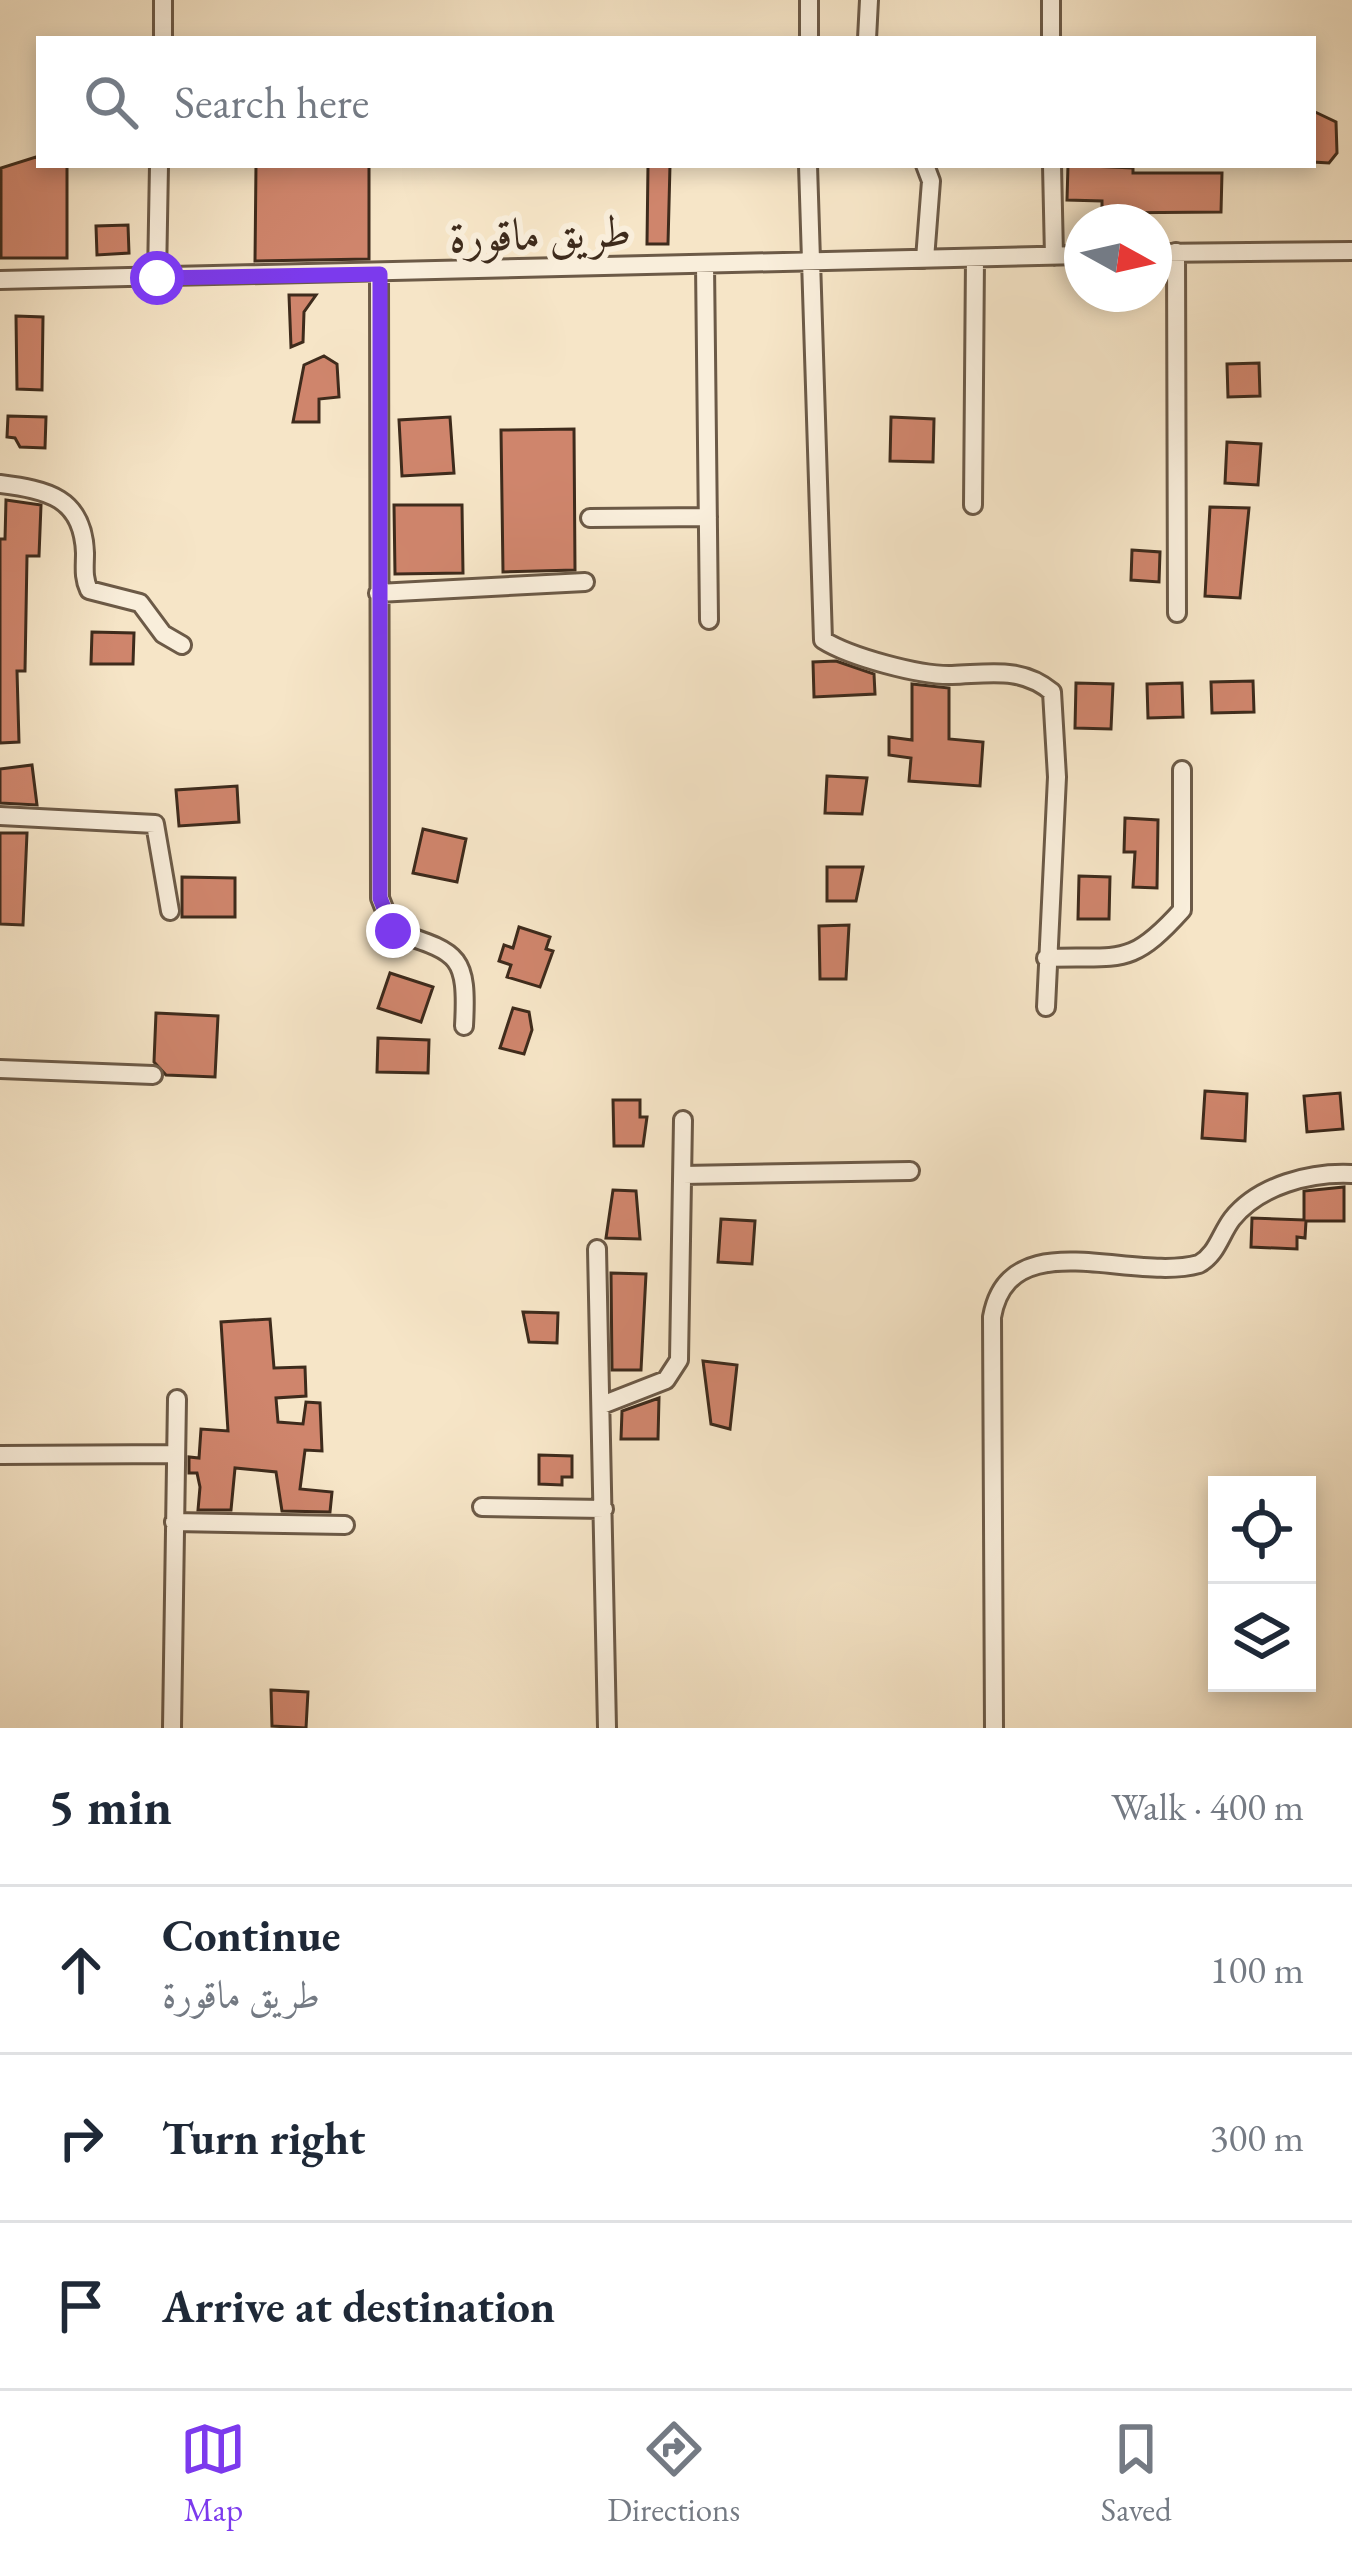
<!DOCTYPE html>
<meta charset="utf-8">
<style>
body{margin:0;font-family:"EB Garamond",Amiri,serif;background:#f2f2f3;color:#1f2937}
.controls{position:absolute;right:36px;bottom:36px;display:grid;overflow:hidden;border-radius:0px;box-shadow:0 6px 18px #0003}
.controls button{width:108px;height:108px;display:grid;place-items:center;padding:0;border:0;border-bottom:3px solid #e0e1e3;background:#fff;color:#1f2937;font:60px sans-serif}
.compass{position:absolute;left:1064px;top:204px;width:108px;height:108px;border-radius:50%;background:#fff;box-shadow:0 6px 18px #0003;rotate:98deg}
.stop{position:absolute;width:36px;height:36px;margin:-27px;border:9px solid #7c3aed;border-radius:50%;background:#fff}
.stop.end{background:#7c3aed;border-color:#fff;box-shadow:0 3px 12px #0008}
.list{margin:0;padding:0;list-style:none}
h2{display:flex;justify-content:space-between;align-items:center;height:156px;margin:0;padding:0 48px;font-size:51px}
h2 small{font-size:39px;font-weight:400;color:#747a83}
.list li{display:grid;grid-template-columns:78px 1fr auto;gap:36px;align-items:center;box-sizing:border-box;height:168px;padding:0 48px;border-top:3px solid #e0e1e3}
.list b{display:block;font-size:45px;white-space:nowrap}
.list p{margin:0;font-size:39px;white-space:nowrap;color:#747a83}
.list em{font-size:39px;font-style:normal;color:#747a83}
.icon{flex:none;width:66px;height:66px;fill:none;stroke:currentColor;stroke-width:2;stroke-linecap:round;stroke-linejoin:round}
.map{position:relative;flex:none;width:1352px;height:1728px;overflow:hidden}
.search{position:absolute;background:#fff;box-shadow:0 6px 18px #0003;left:36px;right:36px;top:36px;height:132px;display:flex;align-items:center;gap:30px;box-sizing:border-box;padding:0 42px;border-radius:0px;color:#747a83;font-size:45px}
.sheet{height:660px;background:#fff}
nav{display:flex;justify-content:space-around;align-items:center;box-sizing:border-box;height:168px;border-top:3px solid #e0e1e3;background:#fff;font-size:33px;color:#747a83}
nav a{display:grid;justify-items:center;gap:6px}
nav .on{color:#7c3aed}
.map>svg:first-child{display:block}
.building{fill:#cf856c;stroke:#3e2b1c;stroke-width:3}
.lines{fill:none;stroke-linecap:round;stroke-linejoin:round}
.minor-casing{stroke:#6c5a47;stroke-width:22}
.minor{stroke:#f9eedb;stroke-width:16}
.route{stroke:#7c3aed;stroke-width:15}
.labels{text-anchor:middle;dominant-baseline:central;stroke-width:12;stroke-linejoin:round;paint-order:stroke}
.street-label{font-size:45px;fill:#3e2b1c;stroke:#f9eedb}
</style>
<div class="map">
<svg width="1352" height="1728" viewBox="0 0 1352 1728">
<rect width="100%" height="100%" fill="#f6e5c7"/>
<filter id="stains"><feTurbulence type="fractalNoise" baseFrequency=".00167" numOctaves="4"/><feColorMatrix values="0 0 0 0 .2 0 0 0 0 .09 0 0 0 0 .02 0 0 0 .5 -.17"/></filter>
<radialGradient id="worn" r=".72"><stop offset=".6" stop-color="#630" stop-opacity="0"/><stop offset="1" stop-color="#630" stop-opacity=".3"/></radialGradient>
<path class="building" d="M1313 111 1336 122 1337 153 1329 163 1313 162Z
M39 156V165H67V258H1V168Z
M256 165H369V259L255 261Z
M648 165H670L668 244H647Z
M1068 165 1133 168V173H1222L1221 212 1102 213V201L1067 200Z
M128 225 129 253 97 255 96 226Z
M289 295H316L304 312 303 342 291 347Z
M16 316 43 317 42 390 17 389Z
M324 356 337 364 339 397 319 399V422H293L304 365Z
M1259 363 1260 396 1228 397 1227 364Z
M8 416 46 417 45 448 20 447 15 438 7 437Z
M450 417 454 473 402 476 399 420Z
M891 417 934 419 933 462 890 461Z
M574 429 575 570 503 572 501 430Z
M1227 442 1261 444 1258 485 1225 483Z
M6 500 41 505 39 556H27L25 671H17L19 742 0 743V539H5Z
M394 505H462L463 573 395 574Z
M1210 507 1249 508 1240 598 1205 596Z
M1132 550 1160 552 1159 582 1131 580Z
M92 632 134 633 133 664H91Z
M836 661 874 674 875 694 814 697 813 662Z
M1253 681 1254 712 1212 713 1211 682Z
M1076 683 1113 684 1111 729 1075 728Z
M1182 683 1183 717 1148 718 1147 684Z
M912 684 949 688V739L983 742 980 786 909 781 911 758 889 755V737L912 740Z
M32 765 37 805 0 803V769Z
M827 776 867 778 862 814 825 813Z
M237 786 239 822 179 826 176 790Z
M1125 818 1158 820 1157 888 1133 887 1135 852H1124Z
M423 829 466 839 457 882 413 873Z
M0 833H27L23 925 0 924Z
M827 867H863L856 901H827Z
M1079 876 1110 877 1109 919H1078Z
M182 877 235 878V917H182Z
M849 925 846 979H820L819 926Z
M519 927 550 937 546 949 553 951 540 987 507 977 511 965 499 961 504 945 513 948Z
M390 973 433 987 421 1022 378 1008Z
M513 1008 529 1012 532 1030 524 1054 500 1048Z
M156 1013 218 1016 215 1077 166 1075 154 1062Z
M378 1038 429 1040 428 1073 377 1072Z
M1205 1091 1247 1094 1245 1141 1202 1138Z
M1340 1093 1343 1129 1307 1132 1304 1096Z
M613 1100H640V1117H647L643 1146H614Z
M1344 1187V1221H1306L1305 1238 1297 1237V1249L1251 1247 1252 1218 1304 1220V1191Z
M613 1190 636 1191 640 1239 606 1238Z
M721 1219 755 1221 752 1264 718 1262Z
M611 1273 646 1274 641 1370H612Z
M523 1312 558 1313 557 1343 529 1342Z
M270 1319 274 1368 305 1367 306 1396 276 1398 278 1422 303 1424 306 1402 320 1403 322 1451 305 1450 300 1489 332 1492 330 1512 282 1511 276 1472 235 1468 231 1510H198L200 1487 197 1473H189V1457L199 1458 201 1429 228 1431 221 1322Z
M703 1361 737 1365 730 1429 711 1424Z
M659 1398 658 1439H621L622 1411Z
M539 1455 572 1456V1477H562V1485L539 1484Z
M271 1690 308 1692 306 1728 272 1726Z"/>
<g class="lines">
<defs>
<path id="minor" d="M163 39V0
M809 39V0
M867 39 869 0
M1051 39V0
M808 165 823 640C850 657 920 676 952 675 988 674 1021 666 1052 692L1057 777 1046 1007
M925 165 931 181 925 259
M1052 165 1054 256
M1176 252 1177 613
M1154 253 1352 251
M705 264 709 620
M379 275 380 898 393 931C458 953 468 953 464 1026
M157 278 159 165
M0 280 1082 255
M0 484C47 490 83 497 85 553 85 567 83 577 89 590L140 603 163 634 182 645
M973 505 975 258
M590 518 708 517
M378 593 585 582
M0 816 155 824 170 911
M1046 958C1120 955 1129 969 1182 910V770
M0 1069 153 1075
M683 1175 910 1171
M597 1249 607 1728
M602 1405 666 1380 679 1360 683 1120
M0 1455 176 1454
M482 1507 604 1509
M174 1522 345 1525
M172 1728 177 1399
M994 1728 992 1317C1009 1221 1132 1283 1199 1264 1217 1254 1220 1235 1232 1219 1259 1185 1311 1172 1352 1174"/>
</defs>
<use href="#minor" class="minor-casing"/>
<use href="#minor" class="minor"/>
</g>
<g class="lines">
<path class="route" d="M157 278 380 274V898L393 931"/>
</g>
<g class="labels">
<g class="street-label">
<text transform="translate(540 233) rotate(-2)">طريق ماقورة</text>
</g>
</g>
<rect width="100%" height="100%" filter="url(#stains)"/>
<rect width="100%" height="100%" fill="url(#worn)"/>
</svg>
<div class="controls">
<button><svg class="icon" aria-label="locate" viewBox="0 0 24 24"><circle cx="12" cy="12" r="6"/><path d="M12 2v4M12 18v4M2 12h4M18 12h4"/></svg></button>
<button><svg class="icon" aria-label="layers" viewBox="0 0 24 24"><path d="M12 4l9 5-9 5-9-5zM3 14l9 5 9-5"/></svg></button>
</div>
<svg class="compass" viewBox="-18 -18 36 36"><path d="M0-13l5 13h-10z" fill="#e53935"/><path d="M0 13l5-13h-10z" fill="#747a83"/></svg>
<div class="stop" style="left:157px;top:278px"></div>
<div class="stop end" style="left:393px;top:931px"></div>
<div class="search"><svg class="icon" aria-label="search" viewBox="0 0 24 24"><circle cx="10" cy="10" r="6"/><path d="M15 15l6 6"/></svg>Search here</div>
</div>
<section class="sheet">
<h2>5 min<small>Walk · 400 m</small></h2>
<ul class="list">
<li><svg class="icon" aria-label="ahead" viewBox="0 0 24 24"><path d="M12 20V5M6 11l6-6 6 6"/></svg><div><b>Continue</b><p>طريق ماقورة</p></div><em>100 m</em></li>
<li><svg class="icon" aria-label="right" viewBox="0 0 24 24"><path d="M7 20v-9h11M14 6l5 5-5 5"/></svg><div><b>Turn right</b></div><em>300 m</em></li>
<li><svg class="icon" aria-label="arrive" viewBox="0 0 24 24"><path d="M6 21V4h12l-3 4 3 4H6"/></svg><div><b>Arrive at destination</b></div></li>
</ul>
</section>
<nav>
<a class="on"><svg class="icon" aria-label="map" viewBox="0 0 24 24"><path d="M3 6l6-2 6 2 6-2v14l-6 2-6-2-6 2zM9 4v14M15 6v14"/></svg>Map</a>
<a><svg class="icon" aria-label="directions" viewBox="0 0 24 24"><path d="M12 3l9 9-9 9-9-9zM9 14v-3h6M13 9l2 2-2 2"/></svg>Directions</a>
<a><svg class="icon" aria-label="saved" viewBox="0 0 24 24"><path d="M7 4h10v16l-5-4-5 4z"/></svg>Saved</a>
</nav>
